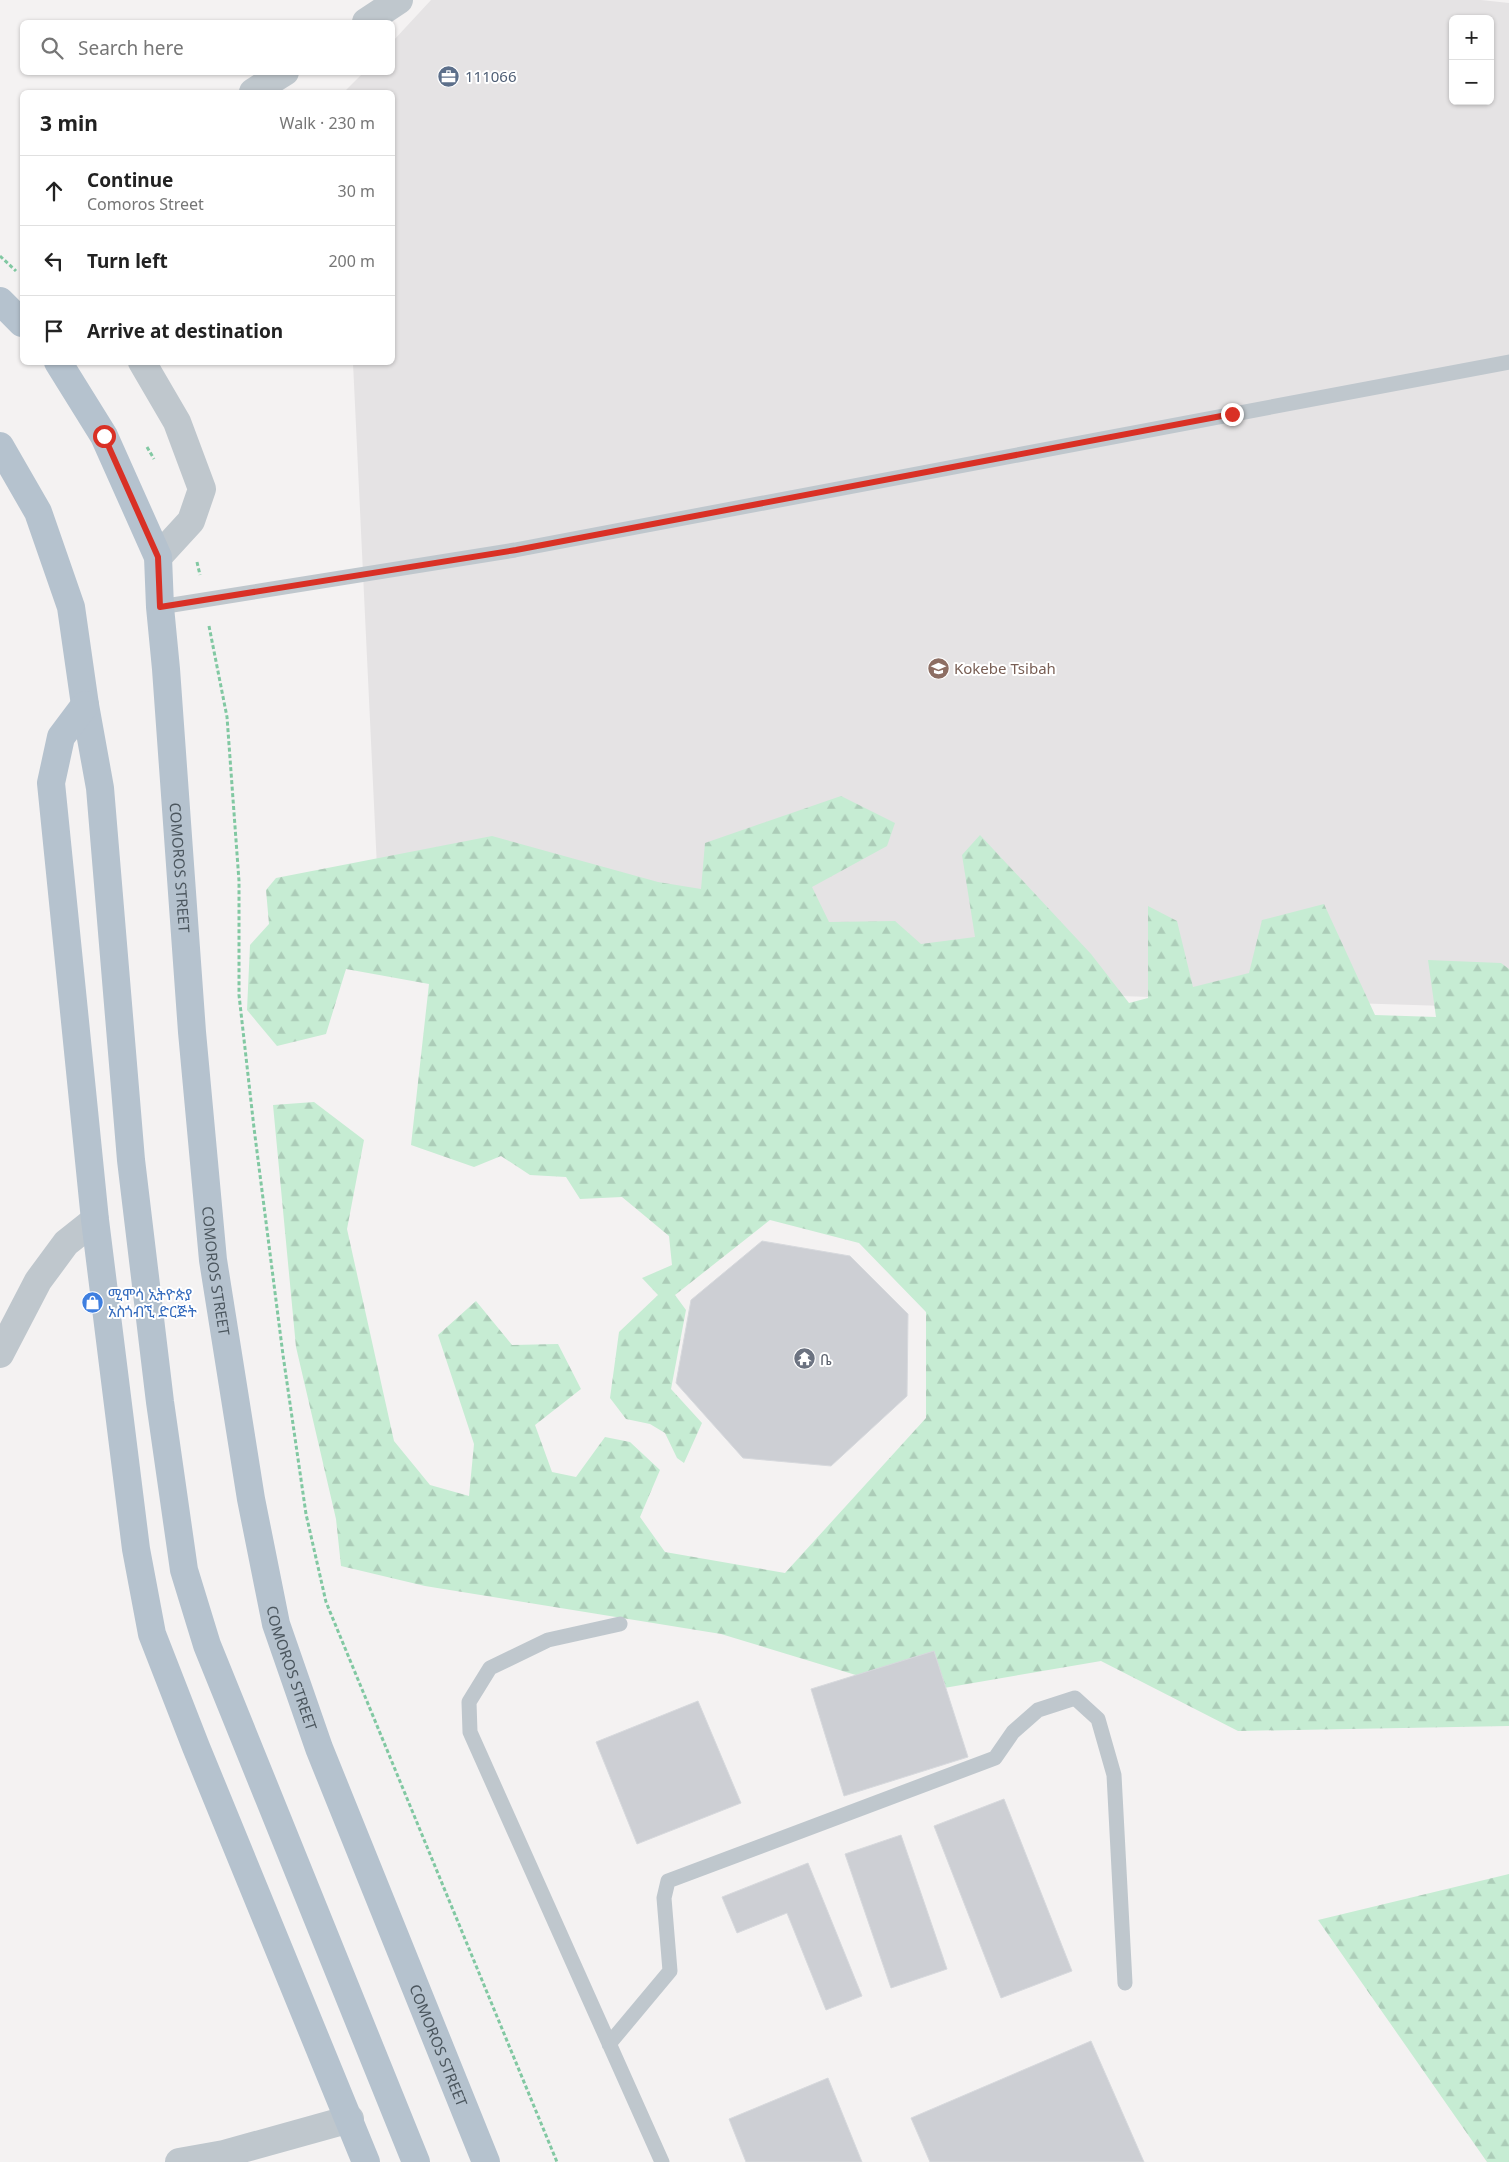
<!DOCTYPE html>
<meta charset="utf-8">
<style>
body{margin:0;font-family:"Noto Sans","Noto Sans Ethiopic",sans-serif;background:#f6f6f6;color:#222}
.controls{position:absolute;right:15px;top:15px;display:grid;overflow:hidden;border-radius:8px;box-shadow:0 1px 4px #0004}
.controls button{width:45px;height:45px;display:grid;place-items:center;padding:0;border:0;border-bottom:1px solid #e0e0e0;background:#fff;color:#222;font:25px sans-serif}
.stop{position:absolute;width:15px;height:15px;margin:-11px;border:4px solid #d93025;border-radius:50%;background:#fff}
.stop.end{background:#d93025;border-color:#fff;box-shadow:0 1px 5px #0008}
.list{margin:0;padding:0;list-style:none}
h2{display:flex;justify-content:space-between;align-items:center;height:65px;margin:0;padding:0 20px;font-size:21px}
h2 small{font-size:16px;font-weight:400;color:#767676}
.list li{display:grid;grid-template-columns:32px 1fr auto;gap:15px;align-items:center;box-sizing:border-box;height:70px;padding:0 20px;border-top:1px solid #e0e0e0}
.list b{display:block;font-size:19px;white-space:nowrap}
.list p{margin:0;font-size:16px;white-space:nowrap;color:#767676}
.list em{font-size:16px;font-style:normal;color:#767676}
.icon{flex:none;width:28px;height:28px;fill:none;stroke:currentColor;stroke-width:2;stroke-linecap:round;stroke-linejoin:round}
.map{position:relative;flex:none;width:1509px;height:2162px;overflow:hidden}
.search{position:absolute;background:#fff;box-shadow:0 1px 4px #0004;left:20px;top:20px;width:375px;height:55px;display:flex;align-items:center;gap:12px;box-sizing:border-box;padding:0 18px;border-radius:8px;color:#767676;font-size:19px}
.panel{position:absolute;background:#fff;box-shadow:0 1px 4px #0004;left:20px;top:90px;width:375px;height:275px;border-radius:8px}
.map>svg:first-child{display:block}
.education{fill:#e5e3e4;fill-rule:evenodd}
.forest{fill:url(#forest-firs)}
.building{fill:#cdcfd4;stroke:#d7d9dd}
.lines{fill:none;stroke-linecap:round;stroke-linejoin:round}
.path{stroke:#81c8a2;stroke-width:3;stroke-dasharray:4 2.5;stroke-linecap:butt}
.lane{stroke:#bfc7cd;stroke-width:15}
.street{stroke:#bfc7cd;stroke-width:28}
.primary{stroke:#b5c2ce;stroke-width:28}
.route{stroke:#d93025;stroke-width:6}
.labels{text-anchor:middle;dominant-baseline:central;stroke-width:4;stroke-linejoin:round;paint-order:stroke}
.service-label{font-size:15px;fill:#4e5e75;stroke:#fff;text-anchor:start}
.education-label{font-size:15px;fill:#785e54;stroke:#fff;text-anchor:start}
.street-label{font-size:15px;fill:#4b565e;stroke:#fff}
.shop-label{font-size:15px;fill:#366cbe;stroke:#fff;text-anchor:start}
.worship-label{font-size:15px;fill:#5b616d;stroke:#fff;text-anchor:start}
</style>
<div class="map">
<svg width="1509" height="2162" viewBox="0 0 1509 2162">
<defs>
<pattern id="forest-firs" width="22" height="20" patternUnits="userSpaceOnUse" patternTransform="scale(1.25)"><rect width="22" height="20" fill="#c6ecd3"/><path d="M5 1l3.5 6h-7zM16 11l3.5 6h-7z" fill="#acccb8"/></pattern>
</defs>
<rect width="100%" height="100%" fill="#f4f2f2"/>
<path class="education" d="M431 0H1481L1509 3V1008L382 973 353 363 392 362V92H344L363 73 392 72 393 41ZM1453 19H1490V101H1453Z"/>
<path class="forest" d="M841 796 895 823 887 846 812 887 829 922 895 921 921 944 975 937 962 855 980 835 1091 954 1129 1003 1148 998V906L1177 921 1193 987 1249 973 1262 920 1324 904 1375 1015 1436 1017 1428 960 1501 963 1509 969V1726L1238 1731 1101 1661 915 1693 721 1634 425 1586 341 1566 336 1519 296 1347 273 1105 314 1102 364 1140 347 1229 394 1441 430 1485 469 1496 474 1444 438 1335 476 1301 512 1345 558 1344 581 1389 535 1425 552 1472 576 1477 605 1437 630 1442 660 1470 640 1517 665 1552 785 1573 926 1418V1312L859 1243 770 1220 675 1295 686 1310 671 1389 702 1423 684 1463 677 1458 665 1433 650 1424 626 1419 610 1398 619 1332 658 1295 642 1278 672 1265 669 1236 622 1197 580 1199 566 1177 530 1175 501 1156 474 1167 411 1145 429 984 346 969 326 1034 277 1046 247 1010 250 945 269 924 266 890 276 878 492 836 658 882 701 889 705 843Z
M1509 1874V2162H1487L1318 1920Z"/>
<path class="building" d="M762 1241 850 1256 908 1314 907 1396 831 1466 743 1458 676 1383 691 1300Z
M934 1651 968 1757 844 1796 811 1689Z
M698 1701 741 1803 637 1844 596 1742Z
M1004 1799 1072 1971 1001 1998 934 1826Z
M901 1835 947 1969 891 1988 845 1854Z
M808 1863 862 1996 826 2010 787 1913 737 1933 722 1897Z
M1091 2041 1144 2162H930L911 2118Z
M828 2078 862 2162H746L729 2119Z"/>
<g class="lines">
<path class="path" d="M0 256 16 271
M147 447 154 459
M197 562 200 575
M209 626 227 717 239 881V995L254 1128 283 1355 306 1514 326 1602 557 2162"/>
<path class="lane" d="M160 607 515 550 1509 362
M620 1624 548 1640 490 1668 469 1702 470 1732 662 2162
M609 2044 670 1971 664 1898 668 1881 995 1758 1013 1732 1038 1710 1075 1698 1098 1719 1114 1775 1125 1983"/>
<path class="street" d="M366 22 399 0
M253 92 285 72
M142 362 177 422 202 489 191 521 158 557
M0 1354 38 1281 66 1243 95 1220
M179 2162 224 2154 350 2119"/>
<g class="primary">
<path d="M0 301 22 323"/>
<path id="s1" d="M58 362 104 436 158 557 160 607 166 669 192 1032 213 1260 251 1499 276 1624 319 1748 486 2162"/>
<path d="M0 446 38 512 71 607 85 705 100 788 131 1160 160 1402 184 1570 207 1645 416 2162"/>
<path d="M85 705 61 737 51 783 95 1220 136 1549 152 1634 196 1747 366 2162"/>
</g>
</g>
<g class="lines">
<path class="route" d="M104 436 158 557 160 607 516 550 1232 414"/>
</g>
<defs>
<symbol id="office-disc" viewBox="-11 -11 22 22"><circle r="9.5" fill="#5c6f8a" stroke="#fff"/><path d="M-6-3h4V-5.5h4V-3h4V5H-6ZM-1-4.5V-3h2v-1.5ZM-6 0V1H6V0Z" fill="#fff"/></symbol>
<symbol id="school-disc" viewBox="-11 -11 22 22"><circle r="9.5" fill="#8d6e63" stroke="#fff"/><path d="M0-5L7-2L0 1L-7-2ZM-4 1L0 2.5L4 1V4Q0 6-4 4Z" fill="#fff"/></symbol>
<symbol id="shop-disc" viewBox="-11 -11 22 22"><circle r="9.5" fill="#3f7fe0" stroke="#fff"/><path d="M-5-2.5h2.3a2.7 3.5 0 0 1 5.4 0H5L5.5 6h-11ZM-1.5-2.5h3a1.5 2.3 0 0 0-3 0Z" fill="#fff"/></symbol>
<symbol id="temple-disc" viewBox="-11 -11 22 22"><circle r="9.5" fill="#6b7280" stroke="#fff"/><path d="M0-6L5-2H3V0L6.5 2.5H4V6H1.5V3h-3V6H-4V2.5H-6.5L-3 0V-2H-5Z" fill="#fff"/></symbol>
</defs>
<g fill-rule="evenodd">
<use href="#office-disc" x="436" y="64" width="25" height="25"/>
<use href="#school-disc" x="926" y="656" width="25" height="25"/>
<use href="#shop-disc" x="80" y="1290" width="25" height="25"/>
<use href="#temple-disc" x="792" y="1346" width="25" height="25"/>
</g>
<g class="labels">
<g class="service-label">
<text x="465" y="76">111066</text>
</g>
<g class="education-label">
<text x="954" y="668">Kokebe Tsibah</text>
</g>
<g class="street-label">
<text stroke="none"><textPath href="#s1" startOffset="531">COMOROS STREET</textPath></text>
<text stroke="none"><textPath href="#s1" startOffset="936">COMOROS STREET</textPath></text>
<text stroke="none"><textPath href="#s1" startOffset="1341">COMOROS STREET</textPath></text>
<text stroke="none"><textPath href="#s1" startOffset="1746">COMOROS STREET</textPath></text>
</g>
<g class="shop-label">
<text x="108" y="1294">ሚሞሳ ኢትዮጵያ<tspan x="108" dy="17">አስጎብኚ ድርጅት</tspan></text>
</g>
<g class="worship-label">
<text x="820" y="1359">ቤ</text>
</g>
</g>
</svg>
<div class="controls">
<button>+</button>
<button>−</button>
</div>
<div class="stop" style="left:104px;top:436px"></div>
<div class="stop end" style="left:1232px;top:414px"></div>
<div class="search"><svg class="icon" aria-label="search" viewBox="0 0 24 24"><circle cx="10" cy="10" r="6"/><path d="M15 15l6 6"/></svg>Search here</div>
<section class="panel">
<h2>3 min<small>Walk · 230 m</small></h2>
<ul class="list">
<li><svg class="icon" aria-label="ahead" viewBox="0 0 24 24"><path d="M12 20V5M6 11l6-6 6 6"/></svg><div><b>Continue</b><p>Comoros Street</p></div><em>30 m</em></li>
<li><svg class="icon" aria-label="left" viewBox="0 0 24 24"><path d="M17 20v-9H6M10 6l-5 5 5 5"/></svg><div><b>Turn left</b></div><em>200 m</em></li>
<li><svg class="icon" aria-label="arrive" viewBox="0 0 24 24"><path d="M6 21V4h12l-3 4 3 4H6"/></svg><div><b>Arrive at destination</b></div></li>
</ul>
</section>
</div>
